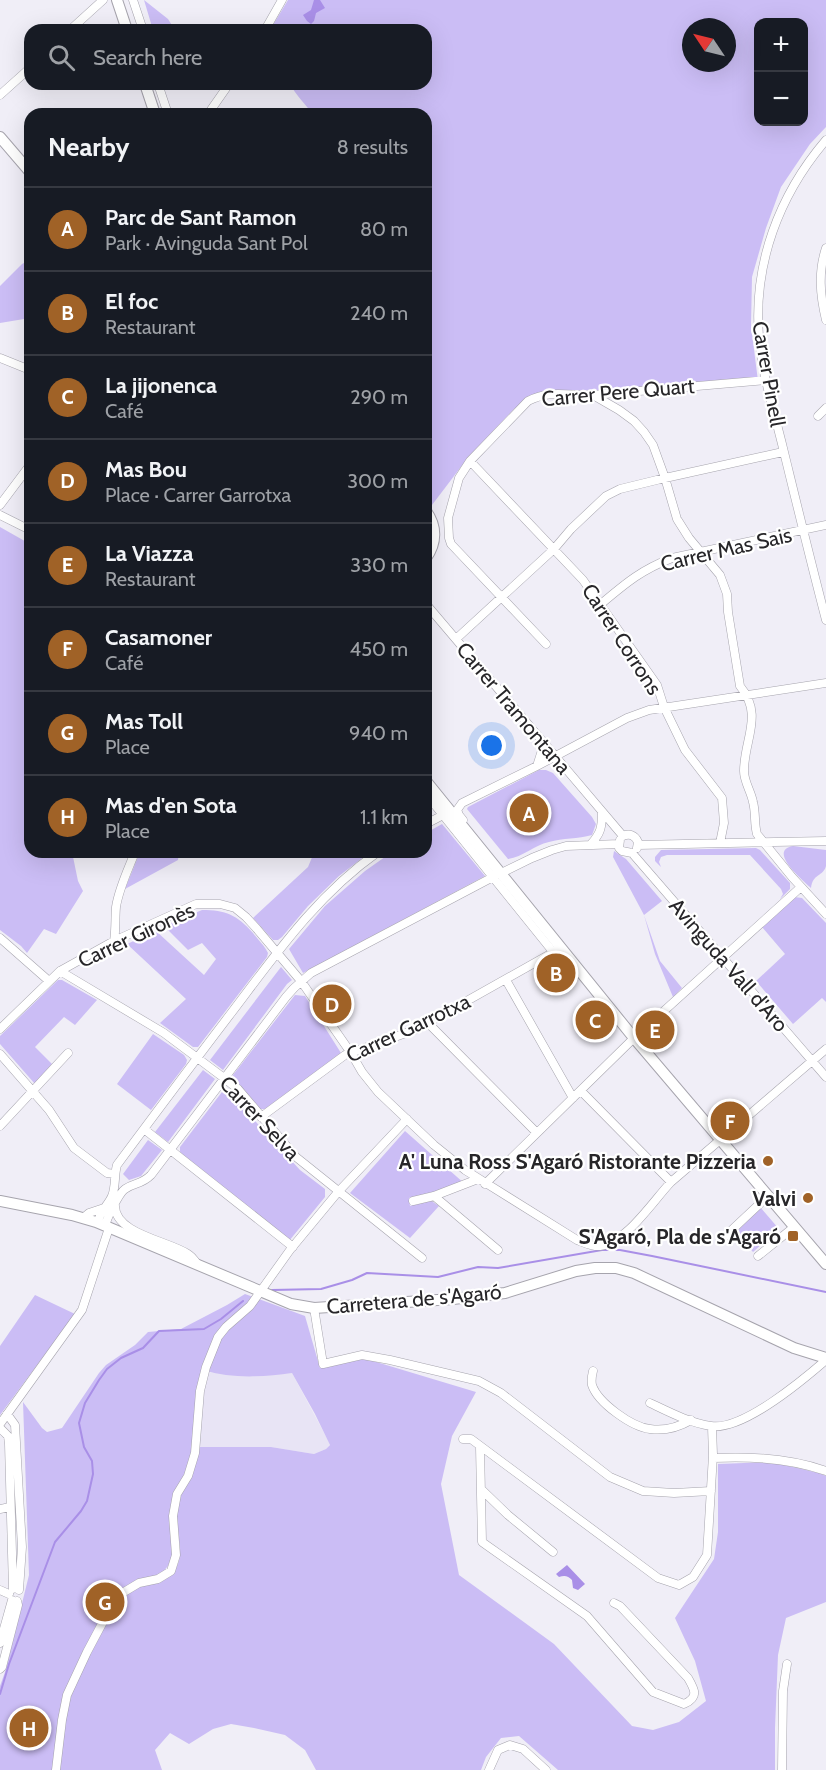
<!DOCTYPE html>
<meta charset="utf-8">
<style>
body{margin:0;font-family:Cabin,sans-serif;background:#20242c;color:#f1f3f6}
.controls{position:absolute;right:18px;top:18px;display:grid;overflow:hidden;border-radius:12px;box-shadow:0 6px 24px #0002}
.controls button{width:54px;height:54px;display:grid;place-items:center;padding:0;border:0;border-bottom:2px solid #363941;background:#171b24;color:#f1f3f6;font:30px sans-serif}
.compass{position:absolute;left:682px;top:18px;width:54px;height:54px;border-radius:50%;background:#171b24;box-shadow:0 6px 24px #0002;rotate:305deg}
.you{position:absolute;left:492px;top:746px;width:21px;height:21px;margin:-15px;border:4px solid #fff;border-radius:50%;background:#1a73e8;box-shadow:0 0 0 9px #1a73e833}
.badge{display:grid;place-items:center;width:39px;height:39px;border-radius:50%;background:#a06227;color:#fff;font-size:20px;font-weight:700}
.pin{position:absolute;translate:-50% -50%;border:3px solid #fff;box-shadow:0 2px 6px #0006}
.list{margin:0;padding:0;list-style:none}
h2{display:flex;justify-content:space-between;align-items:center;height:78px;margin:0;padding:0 24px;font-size:26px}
h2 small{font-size:20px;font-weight:400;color:#9ea1a6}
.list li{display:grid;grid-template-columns:39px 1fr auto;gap:18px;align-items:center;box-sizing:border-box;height:84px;padding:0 24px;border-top:2px solid #363941}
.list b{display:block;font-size:22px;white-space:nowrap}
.list p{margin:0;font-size:20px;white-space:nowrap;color:#9ea1a6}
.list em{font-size:20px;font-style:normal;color:#9ea1a6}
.icon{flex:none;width:33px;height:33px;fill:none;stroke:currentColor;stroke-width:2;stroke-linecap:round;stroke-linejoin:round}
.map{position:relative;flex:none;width:826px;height:1770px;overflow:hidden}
.search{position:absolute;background:#171b24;box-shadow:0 6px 24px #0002;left:24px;top:24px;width:408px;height:66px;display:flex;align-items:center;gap:15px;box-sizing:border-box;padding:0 21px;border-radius:18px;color:#9ea1a6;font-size:22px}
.panel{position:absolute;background:#171b24;box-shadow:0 6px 24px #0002;left:24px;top:108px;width:408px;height:750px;border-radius:18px}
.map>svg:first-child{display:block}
.built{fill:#e8e4f5}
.green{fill:#cbbdf5;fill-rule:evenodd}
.water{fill:#a98fe7}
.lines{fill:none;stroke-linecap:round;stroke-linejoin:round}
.stream{stroke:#a98fe7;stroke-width:2}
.street-casing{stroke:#a6a4ad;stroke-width:9}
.secondary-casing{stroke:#a6a4ad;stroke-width:12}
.street{stroke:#fff;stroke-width:8}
.secondary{stroke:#fff;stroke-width:10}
.poi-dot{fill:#a06227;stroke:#fff;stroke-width:2}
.labels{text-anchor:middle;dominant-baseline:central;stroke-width:4.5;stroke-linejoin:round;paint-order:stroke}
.street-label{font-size:21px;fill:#272629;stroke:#fff}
.poi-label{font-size:21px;font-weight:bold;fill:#272629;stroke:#fff;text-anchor:end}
</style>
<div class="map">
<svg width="826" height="1770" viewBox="0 0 826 1770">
<rect width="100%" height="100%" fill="#f0eef7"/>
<path class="built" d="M208 1372 233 1375 255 1376 292 1373 330 1444 326 1449 314 1454 271 1447H198L200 1405Z"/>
<path class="green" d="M144 0 168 19 175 30H153Z
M288 0H826V127L810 144 781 187 766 228 752 277 751 326 758 381 579 395 542 393 514 409 470 455 432 505 426 499V114H313C305 104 296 95 290 84H426V30H270ZM758 22H804V122H758ZM691 27H727V63H691Z
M30 260V318L0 323V286L22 264Z
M0 527 30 544V852H72L78 881 83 891 56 934 44 929 27 953 21 946 0 930Z
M539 770H546L553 773 592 817 596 824 592 835C578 839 563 838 549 842 534 845 523 857 508 859L467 809 468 807Z
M442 824 485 876 303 973 289 949 325 906 365 871 392 852H426V833Z
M793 846 826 850C826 854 826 862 826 866 823 877 813 873 811 888 803 880 767 851 793 846Z
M756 848 760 850 790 883V889L780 899 783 894 781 889 750 855H667L661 857 659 862 661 867 655 861V857L661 850Z
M614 851 626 859 662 901 644 915 660 961 682 988 673 997 655 954 644 915 613 857Z
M140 852H179L178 860 125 889Z
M310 852H370L339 876 308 906 282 937 278 940H273L253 918 308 867 313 855Z
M794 897 802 898 826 923V1002L822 998 793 1024 756 981 785 954 762 927Z
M202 910C226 910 237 915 253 933 258 940 264 945 268 953L267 957 198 1047H193L160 1023 186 999 127 944 156 931 204 975 216 959 202 943 188 950 164 926Z
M281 967 292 980 287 984 223 1070 210 1060Z
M58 980H62L97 1000 75 1025 64 1017 35 1047 52 1064 35 1084 0 1044V1036Z
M295 995 305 996 341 1053 265 1109H259L234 1081 233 1075Z
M153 1034 184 1055 187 1060 186 1064 151 1110 117 1084Z
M203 1070 215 1079 168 1142 155 1132Z
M225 1088 300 1170 325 1189V1197L289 1241 191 1164 180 1152V1147Z
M405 1131 465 1184 409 1198 410 1206 430 1200 439 1206 410 1238 350 1193Z
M148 1140 162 1150 141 1176 129 1180 123 1174Z
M761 1208 779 1229 753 1252 736 1232Z
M245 1294 305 1316 320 1368 363 1358 476 1392 452 1436 441 1484 459 1575 554 1644 632 1726 653 1730 679 1722 706 1701 695 1661 675 1618 714 1559 718 1532V1464L771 1462 819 1473 826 1476V1602L786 1618 778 1655 775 1728V1770H558L519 1736 501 1738 486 1757 481 1770H316L305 1750 285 1735 254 1728 231 1724 213 1729 189 1744 170 1733 155 1750 162 1770H58C61 1749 62 1726 68 1705 77 1670 98 1638 115 1607 120 1601 124 1595 131 1591 145 1582 166 1583 176 1568 184 1555 178 1536 176 1523 174 1497 189 1471 198 1447H271L314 1454 326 1449 330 1445 315 1414 292 1373C263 1377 232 1379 203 1370L192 1455 187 1471 178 1486 173 1555 168 1566 161 1574 118 1594 107 1606 81 1656 58 1730 53 1770H0V1686L5 1672 29 1575 23 1402 42 1428 47 1432 62 1428 99 1373 106 1365 135 1345 148 1332 181 1329 227 1305Z
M35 1295 75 1314 0 1415V1346Z"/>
<path class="water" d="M314 0H320L325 8 316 13 314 21 311 24 307 21 303 15 311 10Z
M567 1565 585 1584 578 1590 573 1588 572 1580C568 1576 565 1575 559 1577L556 1574Z"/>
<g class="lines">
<path class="stream" d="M272 1290 321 1289 352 1280 367 1273 438 1277 478 1267 498 1268 602 1250H620L652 1256 826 1292
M0 1694 9 1664 55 1542 81 1511 87 1501 93 1474 92 1461 84 1447 79 1423 85 1403 99 1380 107 1369 121 1358 143 1348 159 1331 204 1329 221 1319 243 1301"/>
<defs>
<path id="street" d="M133 0 143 30
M70 30 103 0
M265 30 282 0
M158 84 168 114
M0 95 30 68
M208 114 229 84
M826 140C779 195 753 264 759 337 762 374 774 411 783 448 797 505 811 563 826 620
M826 248C818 272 820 295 826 320
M0 358 30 370
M593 395 619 410 634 421 644 432 653 445 665 478 677 519 689 538 720 575 727 594 728 612 740 686C764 715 744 739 744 771 744 782 751 791 753 802 756 813 754 824 757 834L792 877 826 914
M818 416 826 408
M470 461 583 580 657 685 664 707 685 750 722 798 724 823 720 843
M0 505 30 465
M0 515 30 530
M426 604 623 836
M601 604C626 583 641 570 672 558L826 525
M456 639 554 549 571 529 606 496 620 489 665 478 783 452
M546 644 451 544 449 538 448 518 459 478 470 461 528 401C551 389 569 396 593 395L766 380
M537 766 544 744
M426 794 554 953
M463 820 459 815 457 810 462 803 537 766 627 718 649 710 826 683
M426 824 443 815
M623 836C629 833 635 835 638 842L637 848
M620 840 619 848 622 851 632 853
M591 844C601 833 602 827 602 812
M638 845 826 841
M632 853 826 1077
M0 938 49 981
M114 941C116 929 115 918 116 907 119 888 128 870 135 852
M60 971 164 1033 224 1078 238 1089 296 1157 422 1258
M506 980 573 1098
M428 1023 537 1133
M0 1029 60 971 114 941 196 904H220L235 908 246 917 257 929 301 981 351 1053 362 1072 378 1092 434 1145 465 1170 577 1240C585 1243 592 1247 600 1246 626 1243 653 1201 671 1182L826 1049
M0 1054 49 1110 74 1148 107 1173 115 1174
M581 1091 671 1182
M261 1117 345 1055 417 1029 561 948
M0 1126 68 1053
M144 1129 293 1247
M485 1184 634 1038 801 887
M434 1196 498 1250
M413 1201 434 1196 478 1179
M115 1206C115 1234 169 1241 188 1254 192 1256 195 1261 198 1265
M83 1218 89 1213 104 1208
M98 1223C99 1211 108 1206 112 1196 116 1187 114 1175 117 1165 155 1114 193 1063 232 1012 276 954 317 895 378 852
M105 1226C107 1218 119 1193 125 1189 135 1182 141 1185 151 1175L286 997 294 988 311 973 493 877 532 858 552 850 566 846 619 844
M720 1241 768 1196
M758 1256 794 1227
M314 1308 323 1364 362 1355 390 1360 479 1381 501 1393 610 1477 643 1491 674 1493 711 1491
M593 1371C592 1375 591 1380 592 1385 598 1403 632 1427 650 1429 664 1431 679 1427 691 1420
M650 1403C669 1412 690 1423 711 1426 742 1431 803 1380 826 1360
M7 1414 15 1425 22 1547 19 1590
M0 1424 82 1310 109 1228
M0 1428 8 1436 9 1444 13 1589
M463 1439H471L658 1578 679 1585 693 1577 707 1555 713 1455 712 1427
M480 1447 482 1542 587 1616 653 1692 684 1704C699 1697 695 1690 688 1678L620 1606 614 1603
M713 1458C752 1456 789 1458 826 1471
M482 1490 508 1515 553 1552
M0 1509 10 1507
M0 1590 9 1594
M0 1643 12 1600
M0 1669 2 1667 18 1605 17 1601
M56 1770 62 1720 67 1695 87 1652 104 1620 119 1595 139 1583 158 1579 171 1571 176 1555 173 1516 177 1494 188 1476 195 1453 200 1391 206 1367 218 1337 226 1327 250 1306 290 1250 338 1192 407 1119
M489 1770 498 1750 510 1745 523 1749 546 1770
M782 1770 783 1691 787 1664"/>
<path id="secondary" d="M117 0 127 30
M145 84 155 114
M0 137 30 172
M426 511C437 526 437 543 426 558
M426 781 634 1038 826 1264
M0 1201 72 1215 96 1222 291 1304 314 1308 453 1299 505 1293 576 1271 595 1268H616L634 1273 794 1348 826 1358"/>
</defs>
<use href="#street" class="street-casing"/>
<use href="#secondary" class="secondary-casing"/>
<use href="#street" class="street"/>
<use href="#secondary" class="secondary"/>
</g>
<g class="poi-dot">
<circle cx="768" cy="1161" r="6"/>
<circle cx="808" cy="1198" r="6"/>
<rect x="787" y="1230" width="12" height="12" rx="3"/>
</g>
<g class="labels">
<g class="street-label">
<text transform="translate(769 374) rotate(80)">Carrer Pinell</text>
<text transform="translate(618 392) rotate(-5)">Carrer Pere Quart</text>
<text transform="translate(726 549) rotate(-13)">Carrer Mas Sais</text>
<text transform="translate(622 639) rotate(57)">Carrer Corrons</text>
<text transform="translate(514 708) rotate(50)">Carrer Tramontana</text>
<text transform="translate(136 935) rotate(-25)">Carrer Gironès</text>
<text transform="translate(729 965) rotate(49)">Avinguda Vall d'Aro</text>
<text transform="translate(408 1028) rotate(-25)">Carrer Garrotxa</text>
<text transform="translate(260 1118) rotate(47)">Carrer Selva</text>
<text transform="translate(414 1299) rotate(-5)">Carretera de s'Agaró</text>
</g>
<g class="poi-label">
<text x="756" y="1161">A' Luna Ross S'Agaró Ristorante Pizzeria</text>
<text x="796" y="1198">Valvi</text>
<text x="781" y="1236">S'Agaró, Pla de s'Agaró</text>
</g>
</g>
</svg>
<div class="controls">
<button>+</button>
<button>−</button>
</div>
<svg class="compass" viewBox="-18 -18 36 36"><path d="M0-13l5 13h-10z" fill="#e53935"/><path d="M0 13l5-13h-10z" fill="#9ea1a6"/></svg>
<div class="you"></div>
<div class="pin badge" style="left:529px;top:813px">A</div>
<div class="pin badge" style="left:556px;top:973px">B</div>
<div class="pin badge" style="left:595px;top:1020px">C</div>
<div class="pin badge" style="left:332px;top:1004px">D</div>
<div class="pin badge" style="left:655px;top:1030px">E</div>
<div class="pin badge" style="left:730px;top:1121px">F</div>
<div class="pin badge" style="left:105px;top:1602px">G</div>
<div class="pin badge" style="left:29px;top:1728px">H</div>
<div class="search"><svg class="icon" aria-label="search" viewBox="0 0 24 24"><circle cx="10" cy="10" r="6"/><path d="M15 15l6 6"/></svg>Search here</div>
<section class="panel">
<h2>Nearby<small>8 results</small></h2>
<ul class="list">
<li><span class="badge">A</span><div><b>Parc de Sant Ramon</b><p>Park · Avinguda Sant Pol</p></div><em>80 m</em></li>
<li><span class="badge">B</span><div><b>El foc</b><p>Restaurant</p></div><em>240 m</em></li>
<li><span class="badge">C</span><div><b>La jijonenca</b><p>Café</p></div><em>290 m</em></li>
<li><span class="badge">D</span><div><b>Mas Bou</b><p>Place · Carrer Garrotxa</p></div><em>300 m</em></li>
<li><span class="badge">E</span><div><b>La Viazza</b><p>Restaurant</p></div><em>330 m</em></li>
<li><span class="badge">F</span><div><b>Casamoner</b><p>Café</p></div><em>450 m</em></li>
<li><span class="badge">G</span><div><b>Mas Toll</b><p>Place</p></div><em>940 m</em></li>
<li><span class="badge">H</span><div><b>Mas d'en Sota</b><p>Place</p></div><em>1.1 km</em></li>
</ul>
</section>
</div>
